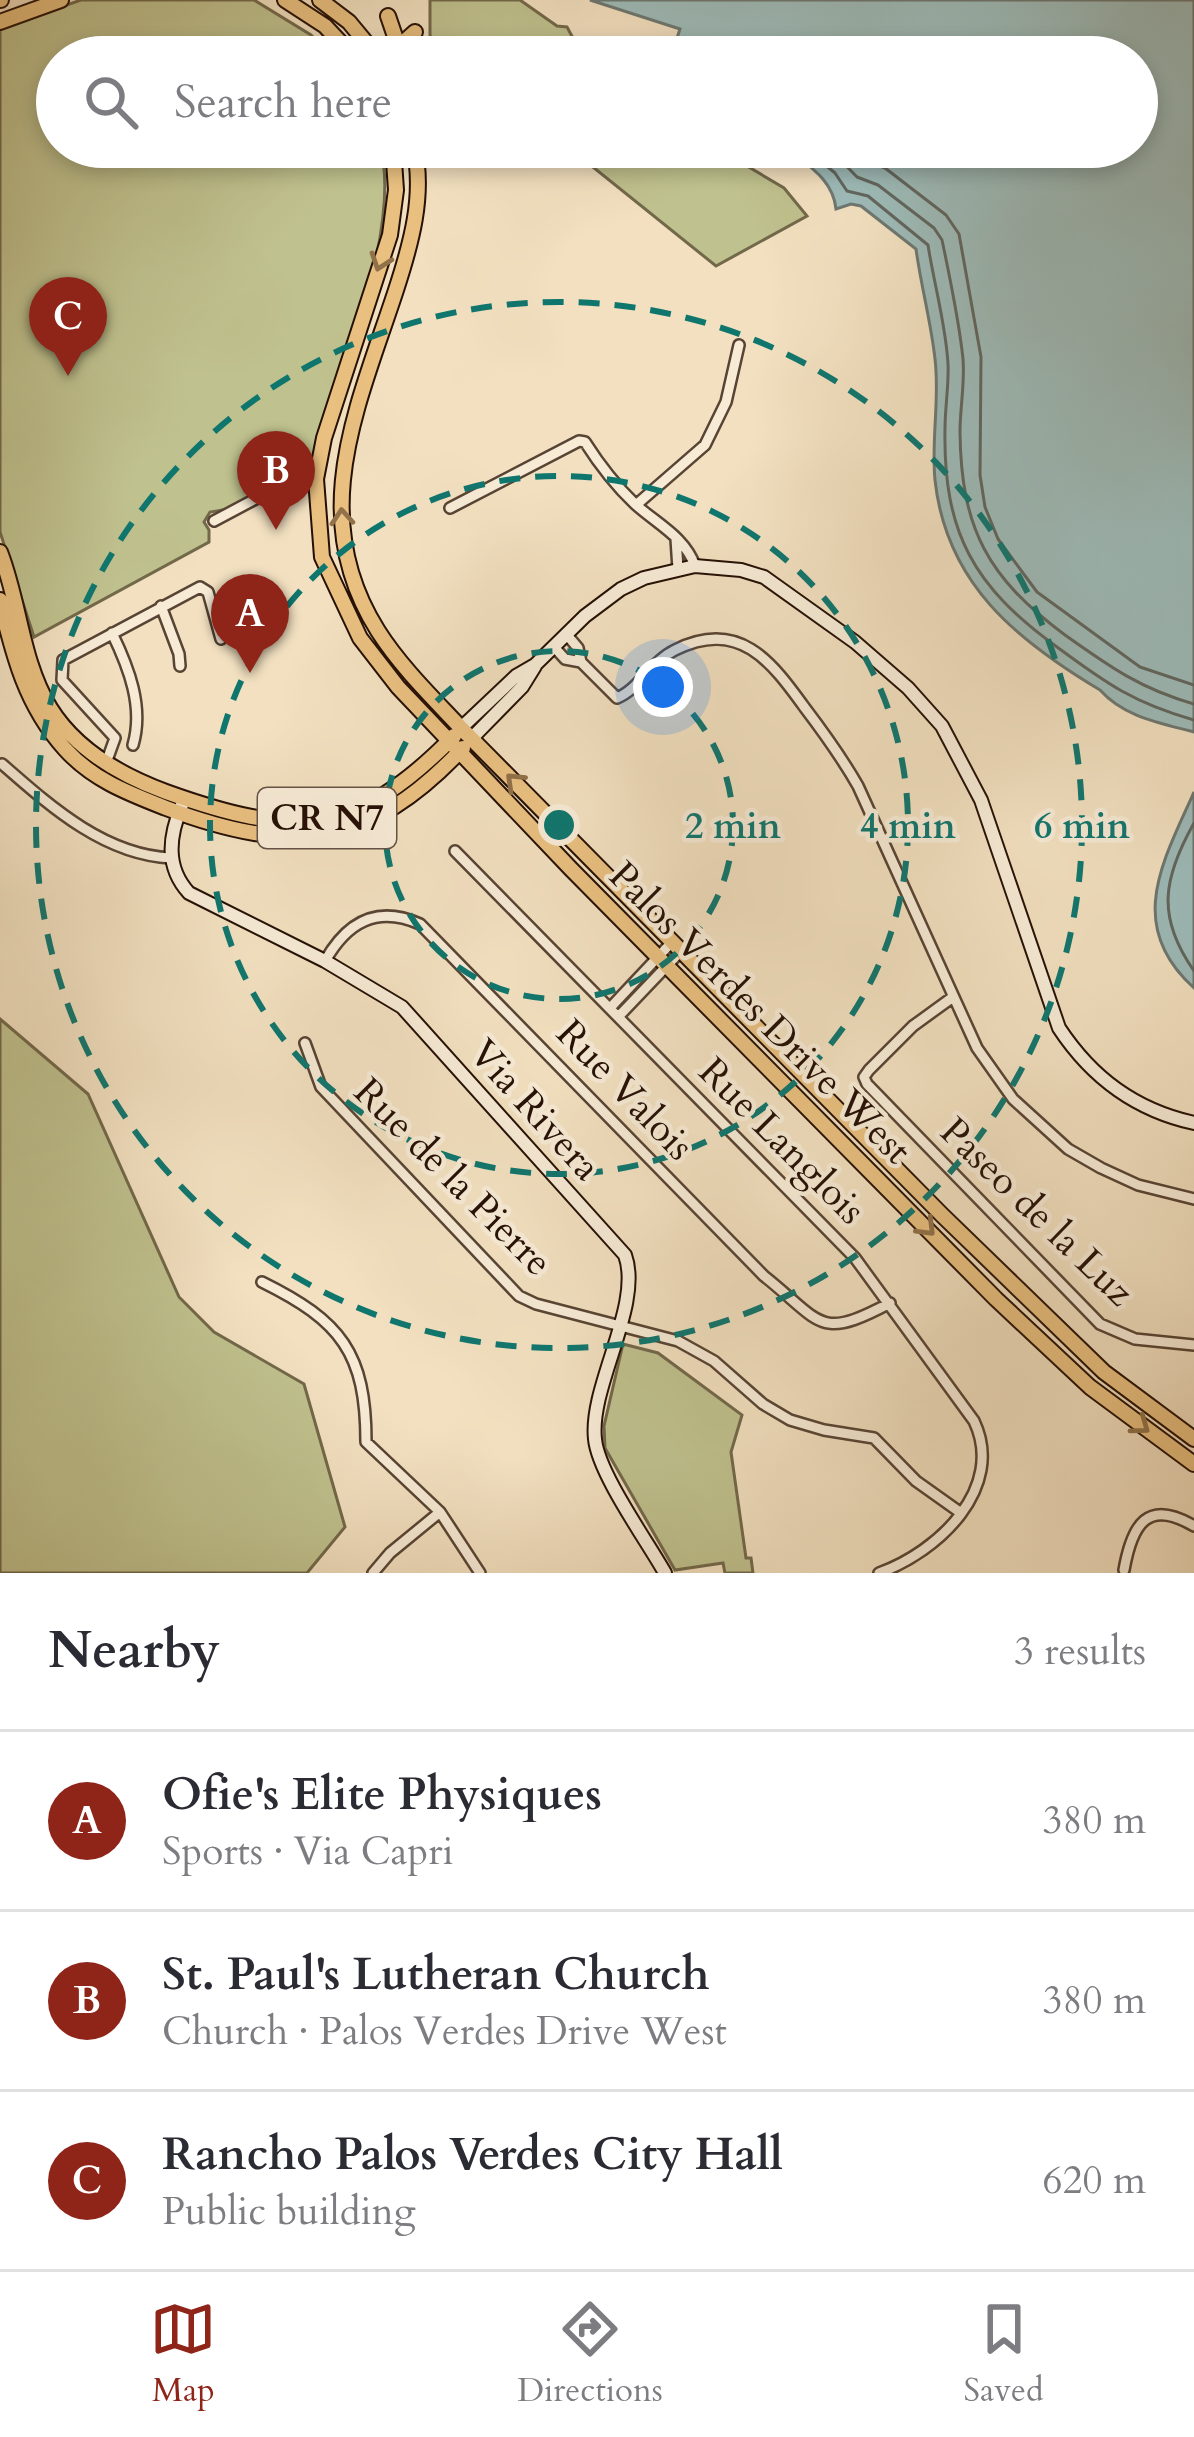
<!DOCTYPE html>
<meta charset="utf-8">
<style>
body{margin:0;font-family:Cardo,serif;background:#f7f7f7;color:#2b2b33}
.you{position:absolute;left:663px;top:687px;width:42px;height:42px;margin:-30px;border:9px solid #fff;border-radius:50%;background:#1a73e8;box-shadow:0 0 0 18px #1a73e833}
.badge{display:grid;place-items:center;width:78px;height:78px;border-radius:50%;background:#8f2418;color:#fff;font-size:39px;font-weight:700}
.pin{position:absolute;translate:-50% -99px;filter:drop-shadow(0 3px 6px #0008)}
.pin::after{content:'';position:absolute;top:63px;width:42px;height:36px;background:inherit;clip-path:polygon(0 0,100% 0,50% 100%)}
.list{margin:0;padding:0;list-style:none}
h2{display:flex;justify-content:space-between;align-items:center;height:156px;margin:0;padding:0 48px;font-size:51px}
h2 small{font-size:39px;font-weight:400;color:#7c7c81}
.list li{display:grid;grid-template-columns:78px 1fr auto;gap:36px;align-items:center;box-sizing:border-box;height:180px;padding:0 48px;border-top:3px solid #e1e1e2}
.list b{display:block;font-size:45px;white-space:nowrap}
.list p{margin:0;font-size:39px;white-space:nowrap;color:#7c7c81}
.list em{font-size:39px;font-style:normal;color:#7c7c81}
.icon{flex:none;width:66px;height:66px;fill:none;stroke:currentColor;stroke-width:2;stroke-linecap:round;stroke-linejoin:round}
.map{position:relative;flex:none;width:1194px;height:1573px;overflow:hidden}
.search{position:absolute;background:#fff;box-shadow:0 6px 18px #0003;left:36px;right:36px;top:36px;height:132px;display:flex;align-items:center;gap:30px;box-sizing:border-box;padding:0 42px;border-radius:66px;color:#7c7c81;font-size:45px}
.sheet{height:696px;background:#fff}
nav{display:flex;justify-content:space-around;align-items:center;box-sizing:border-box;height:168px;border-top:3px solid #e1e1e2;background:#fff;font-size:33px;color:#7c7c81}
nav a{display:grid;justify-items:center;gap:6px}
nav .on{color:#8f2418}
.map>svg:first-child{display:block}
.green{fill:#bfc18e;stroke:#72684a;stroke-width:3}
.water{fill:#9dbbb9;stroke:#6d7771;stroke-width:3}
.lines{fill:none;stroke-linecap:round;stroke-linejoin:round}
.shore{stroke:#61665f;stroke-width:3}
.street-casing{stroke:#584434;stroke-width:14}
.secondary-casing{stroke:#251005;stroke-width:16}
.primary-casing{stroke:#251005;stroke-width:18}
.street{stroke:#f7ebd6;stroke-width:9}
.secondary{stroke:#f7ebd6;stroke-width:12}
.primary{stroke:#e9c080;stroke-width:14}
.oneway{stroke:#917149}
.ring{fill:none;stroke:#0f766e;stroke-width:6;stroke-dasharray:21 15}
.labels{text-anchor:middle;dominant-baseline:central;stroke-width:9;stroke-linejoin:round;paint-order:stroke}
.shield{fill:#f7ebd6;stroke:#645244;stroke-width:3}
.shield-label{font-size:36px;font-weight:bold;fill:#251005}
.street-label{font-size:39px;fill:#251005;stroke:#f7ebd6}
.centre{fill:#0f766e;stroke:#f7ebd6;stroke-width:6}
.ring-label{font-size:36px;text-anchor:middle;font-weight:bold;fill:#0f766e;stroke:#f7ebd6;stroke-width:9;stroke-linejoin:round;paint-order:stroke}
</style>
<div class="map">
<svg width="1194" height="1573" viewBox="0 0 1194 1573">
<rect width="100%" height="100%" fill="#f2e0c0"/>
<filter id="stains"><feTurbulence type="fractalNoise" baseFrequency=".00167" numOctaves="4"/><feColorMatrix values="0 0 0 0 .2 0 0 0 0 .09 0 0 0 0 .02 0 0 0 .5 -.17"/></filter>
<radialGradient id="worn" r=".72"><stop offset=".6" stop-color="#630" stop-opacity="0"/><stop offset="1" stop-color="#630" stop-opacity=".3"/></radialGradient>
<path class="green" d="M81 0H254L311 35 331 57H57V147H380C403 225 338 385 314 465L292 470 229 509 210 512 204 522 209 530V542L34 637 0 532V28Z
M430 0H520L557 26 567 27 574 40 584 45 608 43 623 53 663 51 666 57H456L430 36Z
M568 147H715L784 188 807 216 716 266Z
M0 1019 88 1094 179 1297 214 1332 304 1384 345 1527 307 1573H0Z
M623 1344 658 1353 742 1415 731 1452 746 1558H751L753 1573H725L723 1563 675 1570 605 1448 604 1426Z"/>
<path class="water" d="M590 0H1194V732C1160 723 1124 717 1100 690 1016 640 946 583 935 480 931 439 940 399 935 359 931 322 921 286 916 249L861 206 851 204 836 209C833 179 807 165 786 147H1137V57H680L676 41 680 29Z
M1194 792V988C1124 925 1164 860 1194 792Z"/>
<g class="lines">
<path class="shore" d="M804 147 835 173 847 191 868 196 928 245C934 284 946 325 948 364 949 385 945 407 945 429 943 533 974 587 1057 647 1107 684 1134 703 1194 720
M828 147 857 177 878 185 934 228 942 240C950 278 959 320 963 359 965 383 960 408 960 432 961 529 988 578 1065 635 1110 667 1141 689 1194 704
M856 147 868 161 885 168 946 215 959 234 981 357 980 475 985 507 998 539 1037 592 1140 667 1194 685
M1194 823C1163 878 1156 917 1194 971"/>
<defs>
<path id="street" d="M636 505 705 445 726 402 739 345
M450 508 579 441 585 442C599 464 615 485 635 504 657 524 685 537 695 566
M214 521 295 478 316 479
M676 539 678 569
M161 606 179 654 180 666
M112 633C129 668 144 707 133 745
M567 635 578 648 581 662 617 698C639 689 652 661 675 650 739 618 771 661 805 708 824 733 842 758 858 786L977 1048 1013 1099 1068 1149 1101 1168 1138 1185 1194 1199
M555 648 565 659 581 662
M106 763 115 738 62 680 63 660 200 587 208 592 221 639
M2 764C50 806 104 855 171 858
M455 851 855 1258 974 1421C1006 1488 938 1552 879 1573
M325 961C347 922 377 905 420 924L764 1276C823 1323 818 1341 890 1303
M953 997 913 1026 869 1070 864 1077 867 1084 1100 1324 1135 1339 1194 1345
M610 1008 672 942
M618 1017 681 951
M305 1043 321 1087 519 1296 536 1304 678 1341 714 1361 763 1404 790 1420 824 1430 874 1438 916 1481 961 1513
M262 1282C341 1321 366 1353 366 1442L440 1512 480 1573
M1124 1570C1132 1525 1147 1498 1194 1526
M373 1573 390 1553 440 1512"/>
<path id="secondary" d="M461 728 516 676 535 665 585 616 621 589 644 578 695 566 741 570 764 577 855 642 908 688 942 726 981 800 1059 1028C1092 1078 1135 1110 1194 1123
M471 739 522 687 535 666
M182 805C169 836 165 867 189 893L325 961 402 1007 625 1255C643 1305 589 1386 595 1439 598 1473 647 1541 665 1573"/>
<path id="primary" d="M0 0H1
M285 0 325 26 354 57
M320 0 349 22 378 57
M388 16 402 57
M0 22 61 0
M403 57 405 41 415 32
M393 147 396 190 390 235 324 438 316 479 322 557 360 638 398 687 571 869 996 1299 1090 1387 1194 1464
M414 147C425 195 411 244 396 290 358 406 305 516 378 631 401 667 432 697 461 728L942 1215 1104 1372 1194 1439
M0 552C20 603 21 660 50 708 76 750 120 775 166 792 294 838 355 837 454 736
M0 600C13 655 26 706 65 749 93 780 128 793 166 808 292 855 368 849 463 748"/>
</defs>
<use href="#street" class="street-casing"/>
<use href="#secondary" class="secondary-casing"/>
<use href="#primary" class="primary-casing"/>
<use href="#street" class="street"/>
<use href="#secondary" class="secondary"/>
<use href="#primary" class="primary"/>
</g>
<defs><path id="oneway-chevron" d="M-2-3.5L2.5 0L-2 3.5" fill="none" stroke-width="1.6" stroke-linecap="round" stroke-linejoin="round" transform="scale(3)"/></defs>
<g class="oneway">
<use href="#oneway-chevron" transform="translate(380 262) rotate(109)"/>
<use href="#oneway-chevron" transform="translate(342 517) rotate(-94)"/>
<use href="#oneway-chevron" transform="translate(514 781) rotate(-136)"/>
<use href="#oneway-chevron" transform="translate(927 1228) rotate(45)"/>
<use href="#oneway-chevron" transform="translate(1141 1426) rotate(36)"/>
</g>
<g class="ring">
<circle cx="559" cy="825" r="174"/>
<circle cx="559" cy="825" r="349"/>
<circle cx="559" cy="825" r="523"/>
</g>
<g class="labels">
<rect class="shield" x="258" y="788" width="138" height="60" rx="9"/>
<g class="shield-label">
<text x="327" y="818">CR N7</text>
</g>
<g class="street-label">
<text transform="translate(760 1013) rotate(45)">Palos Verdes Drive West</text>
<text transform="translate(625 1090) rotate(46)">Rue Valois</text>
<text transform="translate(535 1110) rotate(48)">Via Rivera</text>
<text transform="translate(782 1141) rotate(45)">Rue Langlois</text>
<text transform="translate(453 1177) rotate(45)">Rue de la Pierre</text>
<text transform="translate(1037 1212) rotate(44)">Paseo de la Luz</text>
</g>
</g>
<circle cx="559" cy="825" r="18" class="centre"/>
<g class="ring-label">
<text x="733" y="838">2 min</text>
<text x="908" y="838">4 min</text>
<text x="1082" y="838">6 min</text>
</g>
<rect width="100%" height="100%" filter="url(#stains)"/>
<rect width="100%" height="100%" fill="url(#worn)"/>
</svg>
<div class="you"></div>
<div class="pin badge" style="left:250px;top:673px">A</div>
<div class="pin badge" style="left:276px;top:530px">B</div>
<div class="pin badge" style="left:68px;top:376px">C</div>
<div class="search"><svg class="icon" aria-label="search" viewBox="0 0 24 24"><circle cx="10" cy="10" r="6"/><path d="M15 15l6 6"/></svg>Search here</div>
</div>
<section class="sheet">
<h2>Nearby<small>3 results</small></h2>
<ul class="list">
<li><span class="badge">A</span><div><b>Ofie's Elite Physiques</b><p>Sports · Via Capri</p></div><em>380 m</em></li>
<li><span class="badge">B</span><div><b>St. Paul's Lutheran Church</b><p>Church · Palos Verdes Drive West</p></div><em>380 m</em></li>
<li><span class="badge">C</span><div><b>Rancho Palos Verdes City Hall</b><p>Public building</p></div><em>620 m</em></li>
</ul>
</section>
<nav>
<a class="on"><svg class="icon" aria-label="map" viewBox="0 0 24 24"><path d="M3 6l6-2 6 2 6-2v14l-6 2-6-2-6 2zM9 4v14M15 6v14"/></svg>Map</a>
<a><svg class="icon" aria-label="directions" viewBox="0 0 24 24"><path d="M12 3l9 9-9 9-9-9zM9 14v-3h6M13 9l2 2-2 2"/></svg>Directions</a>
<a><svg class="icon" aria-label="saved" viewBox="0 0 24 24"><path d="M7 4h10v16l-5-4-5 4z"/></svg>Saved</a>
</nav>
